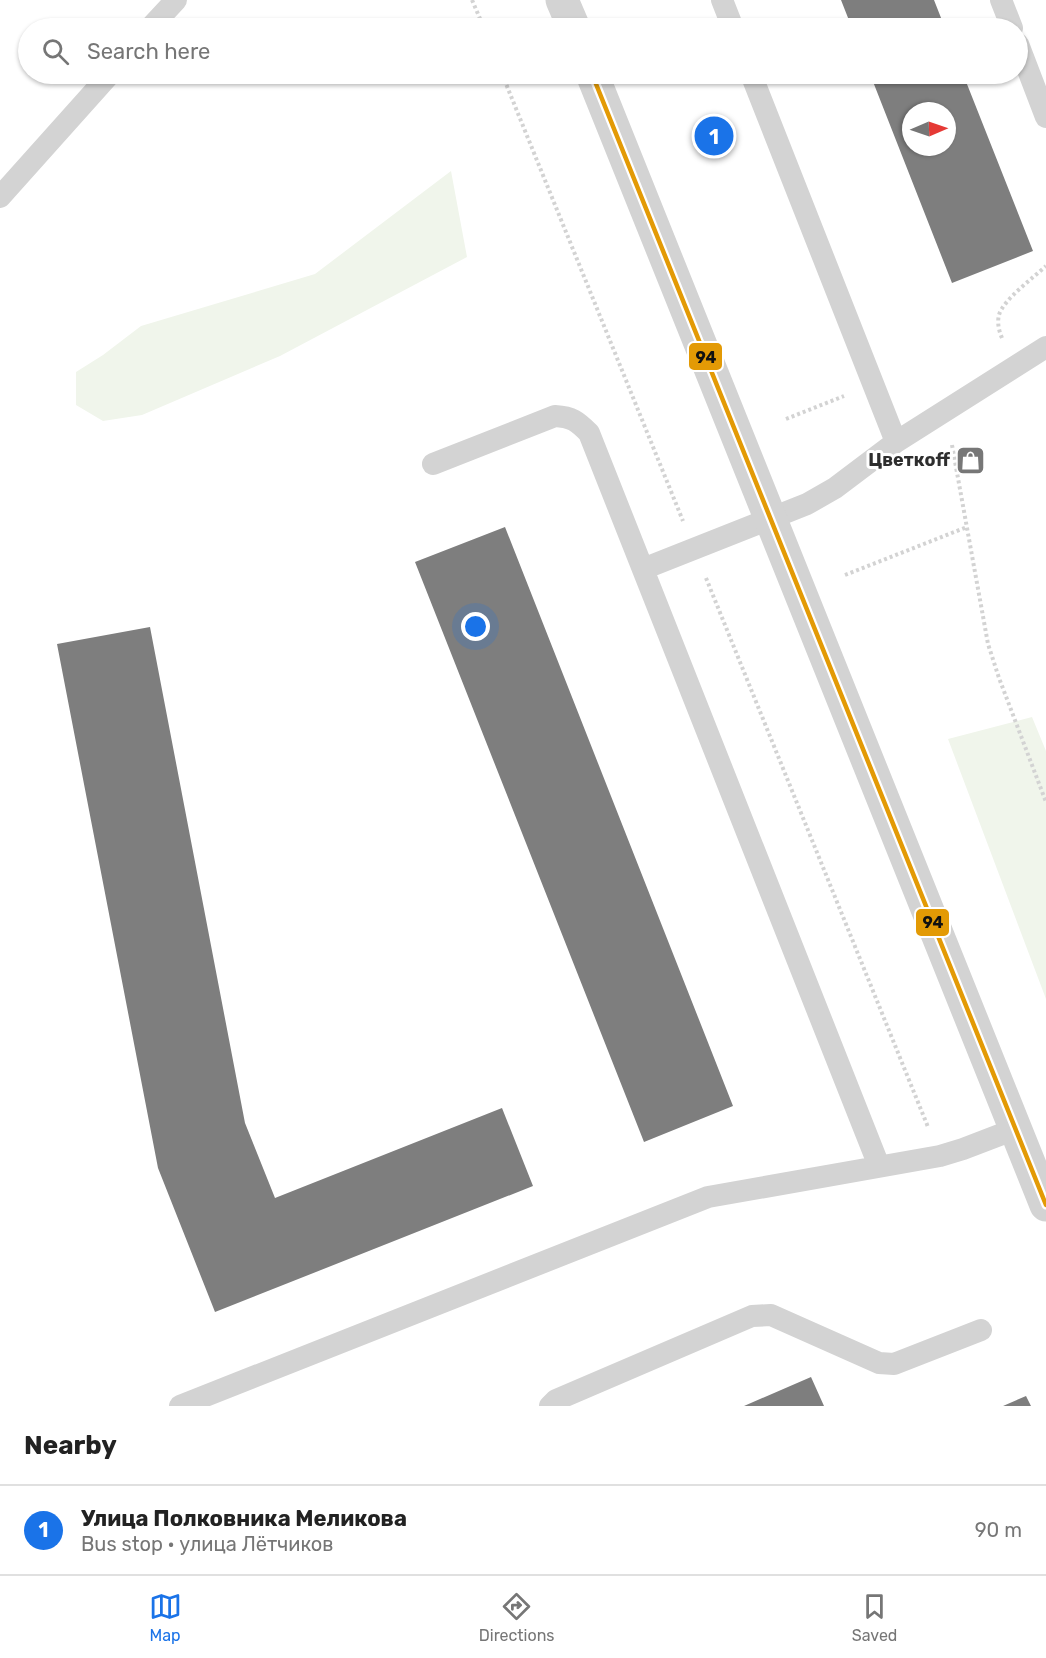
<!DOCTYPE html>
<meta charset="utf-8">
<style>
body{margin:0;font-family:Rubik,sans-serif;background:#f6f6f6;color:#222}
.compass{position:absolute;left:902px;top:102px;width:54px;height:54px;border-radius:50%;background:#fff;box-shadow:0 2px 4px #0004;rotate:88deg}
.you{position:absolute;left:476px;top:627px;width:21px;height:21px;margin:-15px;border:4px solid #fff;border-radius:50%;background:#1a73e8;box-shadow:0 0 0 9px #1a73e833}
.badge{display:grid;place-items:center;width:39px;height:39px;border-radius:50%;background:#1a73e8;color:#fff;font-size:20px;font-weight:700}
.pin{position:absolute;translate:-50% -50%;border:3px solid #fff;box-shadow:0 2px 6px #0006}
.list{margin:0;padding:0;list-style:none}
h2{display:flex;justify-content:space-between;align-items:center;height:78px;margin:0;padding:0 24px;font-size:26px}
h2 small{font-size:20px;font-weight:400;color:#767676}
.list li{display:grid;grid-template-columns:39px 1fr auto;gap:18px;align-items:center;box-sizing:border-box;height:90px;padding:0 24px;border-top:2px solid #e0e0e0}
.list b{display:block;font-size:22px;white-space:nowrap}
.list p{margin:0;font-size:20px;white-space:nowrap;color:#767676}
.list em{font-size:20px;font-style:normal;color:#767676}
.icon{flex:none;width:33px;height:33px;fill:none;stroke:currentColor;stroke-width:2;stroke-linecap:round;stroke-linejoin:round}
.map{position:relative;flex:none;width:1046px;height:1406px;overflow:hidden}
.search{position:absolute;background:#fff;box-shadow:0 2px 4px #0004;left:18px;right:18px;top:18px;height:66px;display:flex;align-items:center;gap:15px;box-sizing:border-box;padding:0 21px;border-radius:33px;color:#767676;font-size:22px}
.sheet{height:168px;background:#fff}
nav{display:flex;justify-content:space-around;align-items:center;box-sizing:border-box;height:84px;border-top:2px solid #e0e0e0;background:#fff;font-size:16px;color:#767676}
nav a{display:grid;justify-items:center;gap:3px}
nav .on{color:#1a73e8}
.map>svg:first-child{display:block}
.green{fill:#f0f5eb}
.building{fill:#7e7e7e;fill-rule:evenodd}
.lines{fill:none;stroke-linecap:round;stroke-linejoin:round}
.path{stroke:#d3d3d3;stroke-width:4;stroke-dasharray:3 3;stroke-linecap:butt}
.lane{stroke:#d3d3d3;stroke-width:22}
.street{stroke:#d3d3d3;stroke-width:33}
.bus-1-casing{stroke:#fff;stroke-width:9}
.bus-1{stroke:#e39a05;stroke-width:4.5}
.labels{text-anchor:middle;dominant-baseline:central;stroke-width:6;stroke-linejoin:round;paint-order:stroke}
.poi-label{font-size:18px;font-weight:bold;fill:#2e2e2e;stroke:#fff;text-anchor:end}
.line-badge{stroke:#fff;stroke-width:2}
.pale-badge-label{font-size:16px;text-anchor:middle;font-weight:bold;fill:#111}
</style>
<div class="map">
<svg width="1046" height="1406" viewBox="0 0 1046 1406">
<rect width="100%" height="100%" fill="#fff"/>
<path class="green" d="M451 171 467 257 280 356 142 415 103 421 76 405V372L103 355 141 326 315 274Z
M1032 717 1046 751V999L948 739Z"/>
<path class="building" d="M841 0H934L945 28H852Z
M870 74H963L1033 251 952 283ZM911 111H947V147H911Z
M505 527 733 1106 644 1142 415 562Z
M150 627 245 1123 275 1198 502 1108 533 1186 215 1312 158 1168 57 644Z
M811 1377 824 1406H744Z
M1026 1396 1031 1406H1003Z"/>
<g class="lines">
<path class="path" d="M472 0 484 28
M502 74 683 521
M1002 338C999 331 997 323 999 315 1003 300 1034 277 1046 266
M786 419 844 396
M952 445 988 644 999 678 1046 802
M845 575 967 527
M706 578 928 1127"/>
<path class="lane" d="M722 0 733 28
M1001 0 1012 28
M150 28 176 0
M1018 44 1046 117
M751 74 896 442
M0 197 110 74
M433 464 555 416C572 417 577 421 589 433L879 1166
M643 569 807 504 835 488 896 442 1046 347
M180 1406 708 1197 940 1156 963 1149 1015 1129
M550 1406 556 1400 752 1316 771 1315 879 1363 894 1364 981 1330"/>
<path class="street" d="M562 0 574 28
M592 74 1046 1205"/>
<defs>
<path id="bus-1" d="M592 74 1046 1205"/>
</defs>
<use href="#bus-1" class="bus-1-casing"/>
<use href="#bus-1" class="bus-1"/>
</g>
<defs>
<symbol id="shop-square" viewBox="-11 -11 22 22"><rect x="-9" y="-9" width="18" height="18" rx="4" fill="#777" stroke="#fff"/><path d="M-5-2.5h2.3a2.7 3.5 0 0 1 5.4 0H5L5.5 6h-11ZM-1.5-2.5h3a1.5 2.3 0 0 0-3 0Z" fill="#fff"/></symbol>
</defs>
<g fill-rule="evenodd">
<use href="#shop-square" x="954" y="444" width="33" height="33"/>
</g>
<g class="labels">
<g class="poi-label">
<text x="950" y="460">Цветкoff</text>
</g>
</g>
<g class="line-badge">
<rect x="688" y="342" width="35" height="29" rx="6" fill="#e39a05"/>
<rect x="915" y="908" width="35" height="29" rx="6" fill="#e39a05"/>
</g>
<g class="pale-badge-label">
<text x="706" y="363">94</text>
<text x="933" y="928">94</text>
</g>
</svg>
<svg class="compass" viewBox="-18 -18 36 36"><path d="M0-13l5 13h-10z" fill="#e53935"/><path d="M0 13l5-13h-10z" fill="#767676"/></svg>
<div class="you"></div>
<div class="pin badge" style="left:714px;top:136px">1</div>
<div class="search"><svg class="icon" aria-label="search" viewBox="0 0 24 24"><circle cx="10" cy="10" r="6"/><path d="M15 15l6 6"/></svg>Search here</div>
</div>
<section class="sheet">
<h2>Nearby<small></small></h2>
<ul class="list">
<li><span class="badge">1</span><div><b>Улица Полковника Меликова</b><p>Bus stop · улица Лётчиков</p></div><em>90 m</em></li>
</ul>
</section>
<nav>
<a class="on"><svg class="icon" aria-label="map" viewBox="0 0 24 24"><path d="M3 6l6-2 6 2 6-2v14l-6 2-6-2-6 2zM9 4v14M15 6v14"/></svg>Map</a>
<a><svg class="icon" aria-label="directions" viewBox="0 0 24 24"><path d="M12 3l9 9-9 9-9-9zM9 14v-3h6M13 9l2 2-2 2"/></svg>Directions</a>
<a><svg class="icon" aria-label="saved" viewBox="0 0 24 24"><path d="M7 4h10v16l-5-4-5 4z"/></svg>Saved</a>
</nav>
